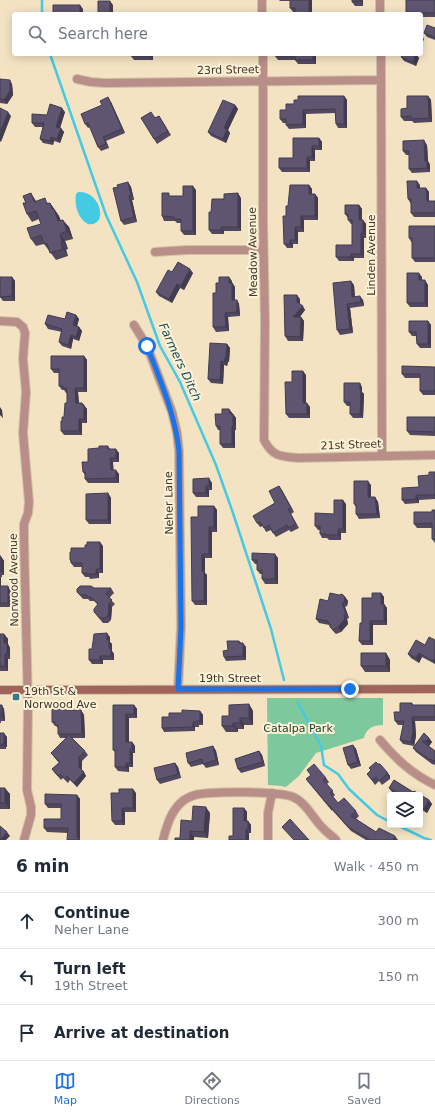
<!DOCTYPE html>
<meta charset="utf-8">
<style>
body{margin:0;font-family:"DejaVu Sans",sans-serif;background:#f2f2f3;color:#1f2937}
.controls{position:absolute;right:12px;bottom:12px;display:grid;overflow:hidden;border-radius:4px;box-shadow:0 2px 10px #0003}
.controls button{width:36px;height:36px;display:grid;place-items:center;padding:0;border:0;border-bottom:1px solid #e0e1e3;background:#fff;color:#1f2937;font:20px sans-serif}
.stop{position:absolute;width:12px;height:12px;margin:-9px;border:3px solid #1a73e8;border-radius:50%;background:#fff}
.stop.end{background:#1a73e8;border-color:#fff;box-shadow:0 1px 4px #0008}
.list{margin:0;padding:0;list-style:none}
h2{display:flex;justify-content:space-between;align-items:center;height:52px;margin:0;padding:0 16px;font-size:17px}
h2 small{font-size:13px;font-weight:400;color:#747a83}
.list li{display:grid;grid-template-columns:26px 1fr auto;gap:12px;align-items:center;box-sizing:border-box;height:56px;padding:0 16px;border-top:1px solid #e0e1e3}
.list b{display:block;font-size:15px;white-space:nowrap}
.list p{margin:0;font-size:13px;white-space:nowrap;color:#747a83}
.list em{font-size:13px;font-style:normal;color:#747a83}
.icon{flex:none;width:22px;height:22px;fill:none;stroke:currentColor;stroke-width:2;stroke-linecap:round;stroke-linejoin:round}
.map{position:relative;flex:none;width:435px;height:840px;overflow:hidden}
.search{position:absolute;background:#fff;box-shadow:0 2px 10px #0003;left:12px;right:12px;top:12px;height:44px;display:flex;align-items:center;gap:10px;box-sizing:border-box;padding:0 14px;border-radius:4px;color:#747a83;font-size:15px}
.sheet{height:220px;background:#fff}
nav{display:flex;justify-content:space-around;align-items:center;box-sizing:border-box;height:56px;border-top:1px solid #e0e1e3;background:#fff;font-size:11px;color:#747a83}
nav a{display:grid;justify-items:center;gap:2px}
nav .on{color:#1a73e8}
.map>svg:first-child{display:block}
.green{fill:#7ec89d}
.water{fill:#44cae3}
.lines{fill:none;stroke-linecap:round;stroke-linejoin:round}
.stream{stroke:#44cae3;stroke-width:2.5}
.street-casing{stroke:#cfc1a5;stroke-width:10}
.secondary-casing{stroke:#cfc1a5;stroke-width:10}
.street{stroke:#b98e88;stroke-width:8}
.secondary{stroke:#a0645b;stroke-width:8}
.wall{fill:#524961}
.shaded-wall{fill:#423c4f}
.building{fill:#5f5571;stroke:#423c4f}
.route{stroke:#1a73e8;stroke-width:5}
.poi-dot{fill:#357c87;stroke:#fdf1d7;stroke-width:1.5}
.labels{text-anchor:middle;dominant-baseline:central;stroke-width:4;stroke-linejoin:round;paint-order:stroke}
.street-label{font-size:11px;fill:#3f392c;stroke:#fdf1d7}
.poi-label{font-size:11px;fill:#3f392c;stroke:#fdf1d7;text-anchor:start}
.park-label{font-size:11px;fill:#173f2a;stroke:#fdf1d7}
.water-label{font-size:12px;font-style:italic;fill:#134c57;stroke:#fdf1d7}
</style>
<div class="map">
<svg width="435" height="840" viewBox="0 0 435 840">
<rect width="100%" height="100%" fill="#f3e3c3"/>
<path class="green" d="M267 698H383V725C374 725 366 728 364 738L316 753 299 776 286 787 281 786 268 785Z"/>
<path class="water" d="M78 192C101 190 109 227 88 224 78 219 74 205 76 194Z"/>
<g class="lines">
<path class="stream" d="M42 0V14
M50 54 106 215 137 282 160 346 180 382 216 465 233 513 271 629 284 680
M298 703 321 746 324 765 338 774 349 789 377 815 390 822
M397 825 424 838 431 840"/>
<defs>
<path id="street" d="M262 0V14
M380 0V14
M263 54V219L265 322 264 440C273 457 280 456 298 458L435 455
M381 54 382 455
M77 79 91 82 105 83 381 80
M155 252 187 250H263
M0 321 17 322 23 327 25 333 23 359 26 392 23 433 29 502 28 513 24 524V539L28 706 27 790 31 807V815L24 840
M134 325 147 346 172 412 177 433 179 451 181 627 178 689
M380 740C396 759 412 774 435 785
M163 840C167 825 171 810 184 800 187 798 191 796 195 795 209 791 281 791 293 797 305 802 312 816 320 825 325 831 331 835 336 840
M268 840V813L272 793"/>
<path id="secondary" d="M0 690 435 689"/>
</defs>
<use href="#street" class="street-casing"/>
<use href="#secondary" class="secondary-casing"/>
<use href="#street" class="street"/>
<use href="#secondary" class="secondary"/>
</g>
<path class="wall" d="M279 0H312V14H295V12H293L290 8V1H280Z
M352 0H363V6H355L352 2Z
M435 0V17H421V14H407L406 12Z
M435 28V40L427 37 424 33Z
M131 54H153V60H134L131 56Z
M316 54V64H298L295 60H278L275 56Z
M403 54H418L417 55 419 58 416 66 404 61 401 57Z
M0 79 12 84 13 95 7 104 0 103Z
M344 96 347 100V128H338L336 124 335 113 306 114V128L289 129 286 125V123H283L280 119 286 110 294 104Z
M428 96 431 100 432 122 414 123 412 121H404L401 117 407 108Z
M111 102 125 133 106 141 109 148 101 151 98 147 90 127 88 128 85 124Z
M235 105 238 109 228 130 230 133 226 143 211 136 208 132Z
M65 112 60 128 64 132 60 143 54 141 53 145 43 143 40 139 43 127H35L32 123 47 115Z
M159 116 171 135 157 144 154 139 155 118Z
M319 138 322 142V150H315V161H310V172H282L279 168 293 158Z
M427 145 428 161 430 165V172L412 173 409 169V155H406L403 151Z
M128 182 131 187 134 200H132L137 222 124 225 121 221 118 187Z
M309 185 312 189V194H315L318 198V220H304V232H298V244H293V248H287L284 244 286 216 288 206Z
M420 185V188H426L429 192V201H435V217H414L411 213V204L408 199Z
M196 190V235H184L181 231V223H177L175 221H164L162 216 171 196H183Z
M241 198V231H224V234H212L209 230 211 212 224 199Z
M36 201 50 203 59 216 61 221 69 227 73 239 65 241 68 249 66 250 68 256 56 260 44 244 36 246 31 239 41 224 39 219 32 222 27 214Z
M359 205 362 209V220H363L366 224V238H364V258H354V261H339L336 257 352 245V224H351L348 220V218L345 214Z
M435 226V262H415L412 258V243L409 238Z
M172 272 193 273 184 290 180 288 172 303 159 296 156 292Z
M12 277 15 281V301H3L0 297Z
M229 277 235 287V300H237L239 304 240 316 228 317 229 331 216 332 213 327 216 293 219 283Z
M422 277V280L428 285V307H410L407 303Z
M354 285 355 297 363 300 364 306 350 308 353 333 340 335 337 330Z
M300 299V304L305 310 300 317H301L304 321 303 341H288L285 336Z
M76 315 79 319 77 326 79 327 82 331 79 341 73 339 71 349 62 346 59 342 62 332 48 329 45 324 65 319Z
M428 321 431 325V348H420L417 344 416 336H412L409 332Z
M227 344 230 348 229 362H228L227 366 224 365 223 384 211 383 208 379Z
M84 356 87 360V392H78L79 403H82L87 409V423H82V435H64L61 431 62 421 64 417 67 403V393H66L64 390H62L59 386V373H54L51 369Z
M435 367V395H423L420 391V378H405L402 374Z
M306 375V403L310 407V418H289L286 414 292 382Z
M362 387V392L364 394 363 418H353L350 414V406H347L344 402Z
M229 409 236 418V430H235V448H223L220 444V430H218L216 426 222 414Z
M435 417V436L410 435 407 431Z
M108 446 110 449 119 453V462H113V470L119 474V483H88L85 479V475L83 472 88 462Z
M435 472V499L419 500V503L405 504 402 500 419 487 429 475Z
M212 483V490H209V497H196L193 493Z
M371 485V497H375L378 502 380 518 359 519 356 514V507L354 504Z
M279 486 294 512 291 514 299 528 291 532 289 530 276 537 271 530 266 532 263 526 260 527 257 523 275 503Z
M108 493 111 498V524H89L86 520Z
M346 504V533H341V540H329L327 538H322L320 534V530H318L315 526 334 514Z
M214 506 217 510V532H212V558H205V573L207 575V605H195L192 601 198 517Z
M435 510V543L432 539V528H417L414 524Z
M103 546V573H99V578L90 579 89 577H85L82 573V567H74L71 563V562L70 560 71 552 85 548Z
M0 555 4 561V575H2V577H1V586L11 591V607H0Z
M278 558V584H265L262 579V574H260L257 570V564H255L252 560Z
M94 588H111L114 593 109 598 115 604 112 607 111 620 108 623H103L97 616 94 612 98 605 94 601H90L88 599H83L77 592Z
M381 593 384 597V604L387 608V625H373V645H362L359 641 362 623 372 598Z
M345 597 348 601 347 606 345 607 349 618 347 619 348 624 341 632 336 634 333 631 329 625 319 623 316 619 328 601Z
M0 634H4L8 639V644L10 648V659H8V671H0Z
M110 637V642L112 644V651L114 654V660H103V664H92L89 660 92 649Z
M435 640V664L422 657 419 663 411 658 408 654Z
M239 641 246 647V660L226 661 224 657 228 650Z
M386 653 390 660V672H365L361 666Z
M412 703 413 705H435V721H415L416 736 414 746 403 744 400 740 403 725H398L395 721 400 712Z
M249 704 253 711V725H244V729H238V732H226L222 726 229 716Z
M0 705 4 709 5 721H1V723H0Z
M113 705H134L137 709V718H129V742H132L135 746V753H133V767H129V772L118 771 115 767V752L113 750Z
M65 710H81L84 715 85 738H72L85 751 88 755 82 761V770L86 776 77 787 70 780 68 783 63 778 61 780 55 773 52 769 59 763 54 757 51 753 66 738H60L58 734V728L56 726H55L52 722Z
M200 711 203 715V725H199V727H195V731L164 732 162 728 169 717 182 713Z
M0 733 7 737V747H6V749H0Z
M424 733 429 738 432 742 429 746H428L435 751V765L432 764 416 752 413 748Z
M353 745 356 749 361 766 351 769 348 765Z
M213 746 216 751 219 765 206 768 203 764 191 767 188 763Z
M259 751 262 755 265 766 241 773 238 769Z
M175 763 178 767 181 778 160 784 157 780Z
M307 770 326 778 329 782 327 784 335 795 333 797 338 803 356 811 359 816 356 819 376 832 398 840H366L351 831 332 810V811L309 783 306 779 311 775Z
M387 772 390 776V779L382 785 379 781 375 785 367 774Z
M394 780 413 792 414 791 429 800 432 804 427 813 420 809V795H396L392 792 389 788Z
M0 788 10 794V809H0V818Z
M111 793H136V812H125V825H115L112 821Z
M77 795 80 799 68 833 47 832 44 828 61 819V808H48L45 804Z
M244 808 247 812V821H248L251 825V833H249V840H229L233 836Z
M210 813 208 838 194 837V840L180 838 192 821Z"/>
<path class="shaded-wall" d="M309 0H312V14H309Z
M360 0H363V6L360 1Z
M110 1 113 5V14H110Z
M80 5 83 9V14H80Z
M421 35 424 39 421 47Z
M150 54H153V60L150 56Z
M313 54H316V64L313 60Z
M415 54H418L417 55 419 58 416 66 413 62Z
M10 80 12 84 13 95 7 104 4 100Z
M344 96 347 100V128L344 124Z
M428 96 431 100 432 122 429 118Z
M108 97 111 102 125 133 122 129Z
M235 105 238 109 228 130 230 133 226 143 223 139 224 128Z
M62 108 65 112 59 131 56 127Z
M303 110 306 114V128L303 124Z
M8 112 11 116 1 142 0 141V132Z
M61 128 64 132 60 143 57 139Z
M51 137 54 141 53 145 50 141Z
M103 137 106 141 109 148 106 144Z
M319 138 322 142V150L319 146Z
M424 140 427 145 428 161 430 165V172L427 168 425 161Z
M312 146 315 150V161L312 157Z
M307 157 310 161V172L307 168Z
M417 181 420 185V192L417 188Z
M128 182 131 187 134 200 131 196Z
M309 185 312 189V198L309 194Z
M193 186 196 190V235L193 231Z
M426 188 429 192V205L427 201Z
M31 193 36 201 34 202Z
M238 193 241 198V231L238 227Z
M315 194 318 198V220L315 216Z
M129 196 132 200 137 222 134 217Z
M50 203 59 216 63 229 58 221 52 209Z
M359 205 362 209V224L359 220Z
M301 216 304 220V232L301 227Z
M63 220 69 227 73 239 67 231Z
M363 220 366 224V238L363 233Z
M221 227 224 231V234L221 230Z
M295 227 298 232V244L295 240Z
M361 233 364 238V258L361 254Z
M60 234 65 241 68 249 62 242Z
M290 240 293 244V248L290 244Z
M61 243 66 250 68 256 63 249Z
M351 254 354 258V261L351 257Z
M190 269 193 273 184 290 181 286Z
M419 273 422 277V285L419 280Z
M12 277 15 281V301L12 296Z
M229 277 232 281V287L229 283Z
M425 280 428 285V307L425 303Z
M351 281 354 285 355 301 352 297Z
M232 283 235 287V304L232 300Z
M177 284 180 288 172 303 169 299Z
M297 295 300 299V306L297 302Z
M360 296 363 300 364 306 361 302Z
M237 300 239 304 240 316 237 312Z
M347 304 350 308 353 333 350 329Z
M303 306 305 310 296 321 293 317Z
M225 313 228 317 229 331 226 327Z
M76 315 79 319 76 330 73 325Z
M301 317 304 321 303 341 300 337Z
M428 321 431 325V348L428 344Z
M79 327 82 331 79 341 76 337Z
M71 335 73 339 71 349 68 345Z
M227 344 230 348 229 362 226 358Z
M84 356 87 360V392L84 388Z
M225 358 228 362 227 366 224 362Z
M221 361 224 365 223 384 220 380Z
M303 371 306 375V407L303 403Z
M360 383 362 387V392L364 394 363 418 360 414Z
M75 388 78 392 79 407 76 403Z
M82 403 87 409V423L84 419Z
M307 403 310 407V418L307 414Z
M0 407 2 410 3 418 0 415Z
M229 409 232 413 233 418 230 414Z
M233 414 236 418V430L233 426Z
M79 419 82 423V435L79 431Z
M232 426 235 430V448L232 444Z
M116 449 119 453V462L116 458Z
M110 458 113 462 114 474 111 470Z
M116 470 119 474V483L116 478Z
M209 478 212 483V490L209 486Z
M368 481 371 485V502L368 497Z
M206 486 209 490V497L206 493Z
M279 486 282 490 294 512 291 508Z
M108 493 111 498V524L108 520Z
M416 495 419 500V503L416 499Z
M375 497 378 502 380 518 377 514Z
M343 500 346 504V533L343 529Z
M214 506 217 510V532L214 527Z
M209 527 212 532V558L209 554Z
M338 529 341 533V540L338 535Z
M100 542 103 546V573L100 569Z
M202 554 205 558V573L207 575V605L204 601 202 571Z
M275 554 278 558V584L275 579Z
M0 555 4 561V575L1 571Z
M96 569 99 573V578L96 574Z
M0 577H1V590H0Z
M8 586 11 591V607L8 603Z
M381 593 384 597V604L387 608V625L384 621 381 604Z
M345 597 348 601 347 606 344 602Z
M109 603 112 607 111 620 108 616Z
M342 603 345 607 349 618 346 614Z
M344 615 347 619 348 624 341 632 338 627Z
M370 621 373 625V645L370 641Z
M107 633 110 637V642L112 644V651L114 654V660L111 656 107 640Z
M4 634 8 639V644L10 648V659L7 654 4 643Z
M243 643 246 647V660L243 656Z
M386 653 390 660V672L386 666Z
M419 653 422 657 419 663 416 658Z
M5 654 8 659V671L5 666Z
M100 656 103 660V664L100 660Z
M435 657V664L433 661Z
M249 704 253 711V725L249 718Z
M2 705 4 709 5 721 2 716Z
M134 705 137 709V718L134 714Z
M81 710 84 715 85 738 82 734Z
M200 711 203 715V725L200 721Z
M126 714 129 718V746L126 742Z
M412 717 415 721 416 736 414 746 411 742Z
M240 718 244 725V729L240 723Z
M193 722 195 727V731L193 727Z
M233 723 238 729V732L233 726Z
M4 733 7 737V747L4 743Z
M429 738 432 742 429 746 426 741Z
M132 742 135 746V753L132 749Z
M3 743 6 747V749L3 745Z
M353 745 356 749 361 766 358 762Z
M213 746 216 751 219 765 216 760Z
M130 749 133 753V767L130 763Z
M259 751 262 755 265 766 263 762Z
M79 757 82 761 81 771 79 767Z
M126 763 129 767V772L126 767Z
M175 763 178 767 181 778 178 774Z
M84 772 86 776 77 787 74 783Z
M387 772 390 776V779L387 774Z
M5 788 10 794V809L5 803Z
M133 789 136 793V812L133 808Z
M77 795 80 799V840H78L77 838Z
M429 800 432 804 427 813 424 809Z
M206 807 210 813 208 838 204 832Z
M122 808 125 812V825L122 821Z
M244 808 247 812V825L244 821Z
M248 821 251 825V833L248 829Z
M246 829 249 833V840H246Z
M190 831 194 837V840H190Z
M7 832 10 836 6 840H0Z
M395 836 398 840H393Z"/>
<path class="building" d="M290 0H309V14H295V8H290Z
M352 0H360V1L352 2Z
M406 0H435V13L406 12Z
M98 1H110V14H98Z
M53 5H80V14H53Z
M427 25 435 28V37L424 33Z
M131 54H150V56H131Z
M275 54H313V60H295V56H275Z
M403 54H416L413 62 401 57Z
M0 79 10 80V91L4 100 0 99Z
M298 96H344V124H336L335 109 303 110V124L286 125V119H280V110H286V104H294V100H298Z
M407 96H428L429 118 411 119V116L401 117V109L407 108Z
M108 97 122 129 103 137 106 144 98 147 88 123 85 124 81 114 102 105 100 101Z
M223 100 235 105 224 128 227 129 223 139 208 132Z
M50 104 62 108 56 127 61 128 57 139 51 137 50 141 40 139 44 123H32V114L47 115Z
M0 108 8 112 0 132Z
M151 112 155 118 159 116 168 131 154 139 141 118Z
M293 138H319V146H312V157H307V168H279V158H293Z
M424 140 425 161H427V168L409 169V151H403V141Z
M407 181H417V188H426L427 201H435V213H411V199H408Z
M128 182 131 196H129L134 217 121 221 113 188 118 187 117 185Z
M290 185H309V194H315V216H301V227H295V240H290V244H284L283 216H286V206H288Z
M183 186H193V231H181V219H174V217L162 216V193H169V196H183Z
M31 193 34 202 45 198 47 204 50 203 52 209H54L58 221 63 220 67 231 60 234 62 242 61 243 63 249 50 253 47 243 44 244 41 235 31 239 27 228 41 224 36 211 27 214 23 203H26L23 196Z
M238 193V227H221V230H209V212H211L212 199H224V194Z
M345 205H359V220H363V233H361V254H351V257H336V245H352V220H348V214H345Z
M409 226H435V258H412V238H409Z
M178 262 190 269 181 286 177 284 169 299 156 292 168 270 172 272Z
M407 273H419V280H425V303H407Z
M0 277H12V296L0 297Z
M219 277H229V283H232V300H237V312L225 313 226 327H213V293H216V283H219Z
M351 281 352 297 360 296 361 302 347 304 350 329 337 330 333 283Z
M284 295H297V302L303 306 293 317H301L300 337 285 336Z
M67 312 76 315 73 325 79 327 76 337 71 335 68 345 59 342 62 329 45 324 48 315 65 319Z
M409 321H428V344H417L416 332H409Z
M210 343 227 344 226 358H225L224 362 221 361 220 380 208 379Z
M51 356H84V388H75L76 403H82V405H84V419H79V431H61V421H62V417H64L65 403H67V388H63V386H59V369H51Z
M402 366 435 367V391H420V374H402Z
M292 371H303V403H307V414H286L285 382H292Z
M344 383H360V390H361L360 414H350V402H344Z
M222 409H229L230 414H233V426H232V444H220V426H216L215 414H222Z
M407 417H435V432L407 431Z
M99 446H108V449H116V458H110L111 470H116V478L85 479V472H83L82 462H88V449L99 448Z
M429 472H435V495H416V499L402 500V488L419 487 418 476 429 475Z
M209 478V486H206V493H193V479Z
M354 481H368V497H375L377 514H356V504H354Z
M279 486 291 508 288 509 296 524 288 528 287 525 273 533 269 525 264 528 260 522 257 523 253 516 275 503 269 491Z
M108 493V520H86V494Z
M334 500H343V529H338V535H326V534H320V526H315V513L334 514Z
M198 506H214V527H209V554H202V571H204V601H192L191 517H198Z
M432 510H435V539H432V523L414 524V512H432Z
M87 542H100V569H96V574H87V573H82V563H71V560H70V552H71V548H85V545H87Z
M252 553 275 554V579H262V570H257V560H252Z
M0 557H1V571H0Z
M0 586H8V603H0Z
M80 586H91L94 588H111L106 594 112 600 109 603 108 616 105 618H100L94 612V609L98 604 91 597H87V595H80L77 592V589Z
M330 593 339 595 342 594 345 597 344 602 342 603 346 614 344 615 345 619 338 627 333 630 330 627V624L328 623V621L316 619 320 599 328 601Z
M372 593H381V604H384V621H370V641H359L360 623H362V598H372Z
M107 633V640H109V648L111 650V656H100V660H89V649H92L94 634Z
M0 634H4V643H7V654H5V666H0Z
M429 637 435 640V657L433 661 419 653 416 658 408 654 416 640 425 645Z
M227 641H239V643H243V656L224 657 223 651 228 650Z
M361 653H386V666H361Z
M400 703H412V705H435V717H412L413 732 411 742 400 740 404 721H395L394 712H400Z
M249 704V718H240V723H233V726H222V716H229V705Z
M0 705H2V716H0Z
M113 705H134V714H126V742H132V749H130V763H126V767H115V750H113Z
M55 708H63L65 710H81L82 734H58V725H55V722H52V709H55Z
M182 710 200 711V721H196V722H193V727L162 728V717H169V713H182Z
M0 733H4V743H3V745H0Z
M424 733 429 738 426 741H422L435 751V761L429 759 413 748Z
M69 735 85 751 79 757V767L84 772 74 783 67 776 65 779 60 774 58 776 52 769 60 762 51 753Z
M353 745 358 762 348 765 343 748Z
M213 746 216 760 203 764 202 759 188 763 186 753Z
M259 751 263 762 238 769 235 759Z
M376 762 378 764H380L387 772V774L379 781 376 777 372 780 367 774 371 770 369 768Z
M175 763 178 774 157 780 154 768Z
M314 764 326 778 323 780 333 791 330 793 338 803 344 798 356 811 351 816 376 832 379 828 395 836 393 840H370L348 827 330 806H329L306 779 311 775 307 770Z
M394 780 413 792 414 791 429 800 424 809 420 806V795H401L389 788Z
M0 788H5V803H0Z
M119 789H133V808H122V821H112L111 793H119Z
M45 794 77 795V838H79V840H67L68 828H44V819H61V804H45Z
M193 806 206 807 204 832 190 831V840H175V838H180L181 820 192 821Z
M233 808H244V821H248V829H246V840H229V836H233Z
M290 819 309 840H294L282 827Z
M0 826 7 832 0 840Z"/>
<g class="lines">
<path class="route" d="M147 346C160 380 175 414 179 451L181 627 178 689H350"/>
</g>
<rect class="poi-dot" x="12" y="693" width="8" height="8" rx="2"/>
<g class="labels">
<g class="street-label">
<text transform="translate(228 70) rotate(-1)">23rd Street</text>
<text transform="translate(253 252) rotate(-91)">Meadow Avenue</text>
<text transform="translate(371 255) rotate(-90)">Linden Avenue</text>
<text transform="translate(351 445) rotate(-2)">21st Street</text>
<text transform="translate(169 503) rotate(-91)">Neher Lane</text>
<text transform="translate(14 580) rotate(-91)">Norwood Avenue</text>
<text x="230" y="678">19th Street</text>
</g>
<g class="poi-label">
<text x="24" y="691">19th St &amp;<tspan x="24" dy="13">Norwood Ave</tspan></text>
</g>
<g class="park-label">
<text x="298" y="728">Catalpa Park</text>
</g>
<g class="water-label">
<text transform="translate(180 362) rotate(65)">Farmers Ditch</text>
</g>
</g>
</svg>
<div class="controls">
<button><svg class="icon" aria-label="layers" viewBox="0 0 24 24"><path d="M12 4l9 5-9 5-9-5zM3 14l9 5 9-5"/></svg></button>
</div>
<div class="stop" style="left:147px;top:346px"></div>
<div class="stop end" style="left:350px;top:689px"></div>
<div class="search"><svg class="icon" aria-label="search" viewBox="0 0 24 24"><circle cx="10" cy="10" r="6"/><path d="M15 15l6 6"/></svg>Search here</div>
</div>
<section class="sheet">
<h2>6 min<small>Walk · 450 m</small></h2>
<ul class="list">
<li><svg class="icon" aria-label="ahead" viewBox="0 0 24 24"><path d="M12 20V5M6 11l6-6 6 6"/></svg><div><b>Continue</b><p>Neher Lane</p></div><em>300 m</em></li>
<li><svg class="icon" aria-label="left" viewBox="0 0 24 24"><path d="M17 20v-9H6M10 6l-5 5 5 5"/></svg><div><b>Turn left</b><p>19th Street</p></div><em>150 m</em></li>
<li><svg class="icon" aria-label="arrive" viewBox="0 0 24 24"><path d="M6 21V4h12l-3 4 3 4H6"/></svg><div><b>Arrive at destination</b></div></li>
</ul>
</section>
<nav>
<a class="on"><svg class="icon" aria-label="map" viewBox="0 0 24 24"><path d="M3 6l6-2 6 2 6-2v14l-6 2-6-2-6 2zM9 4v14M15 6v14"/></svg>Map</a>
<a><svg class="icon" aria-label="directions" viewBox="0 0 24 24"><path d="M12 3l9 9-9 9-9-9zM9 14v-3h6M13 9l2 2-2 2"/></svg>Directions</a>
<a><svg class="icon" aria-label="saved" viewBox="0 0 24 24"><path d="M7 4h10v16l-5-4-5 4z"/></svg>Saved</a>
</nav>
